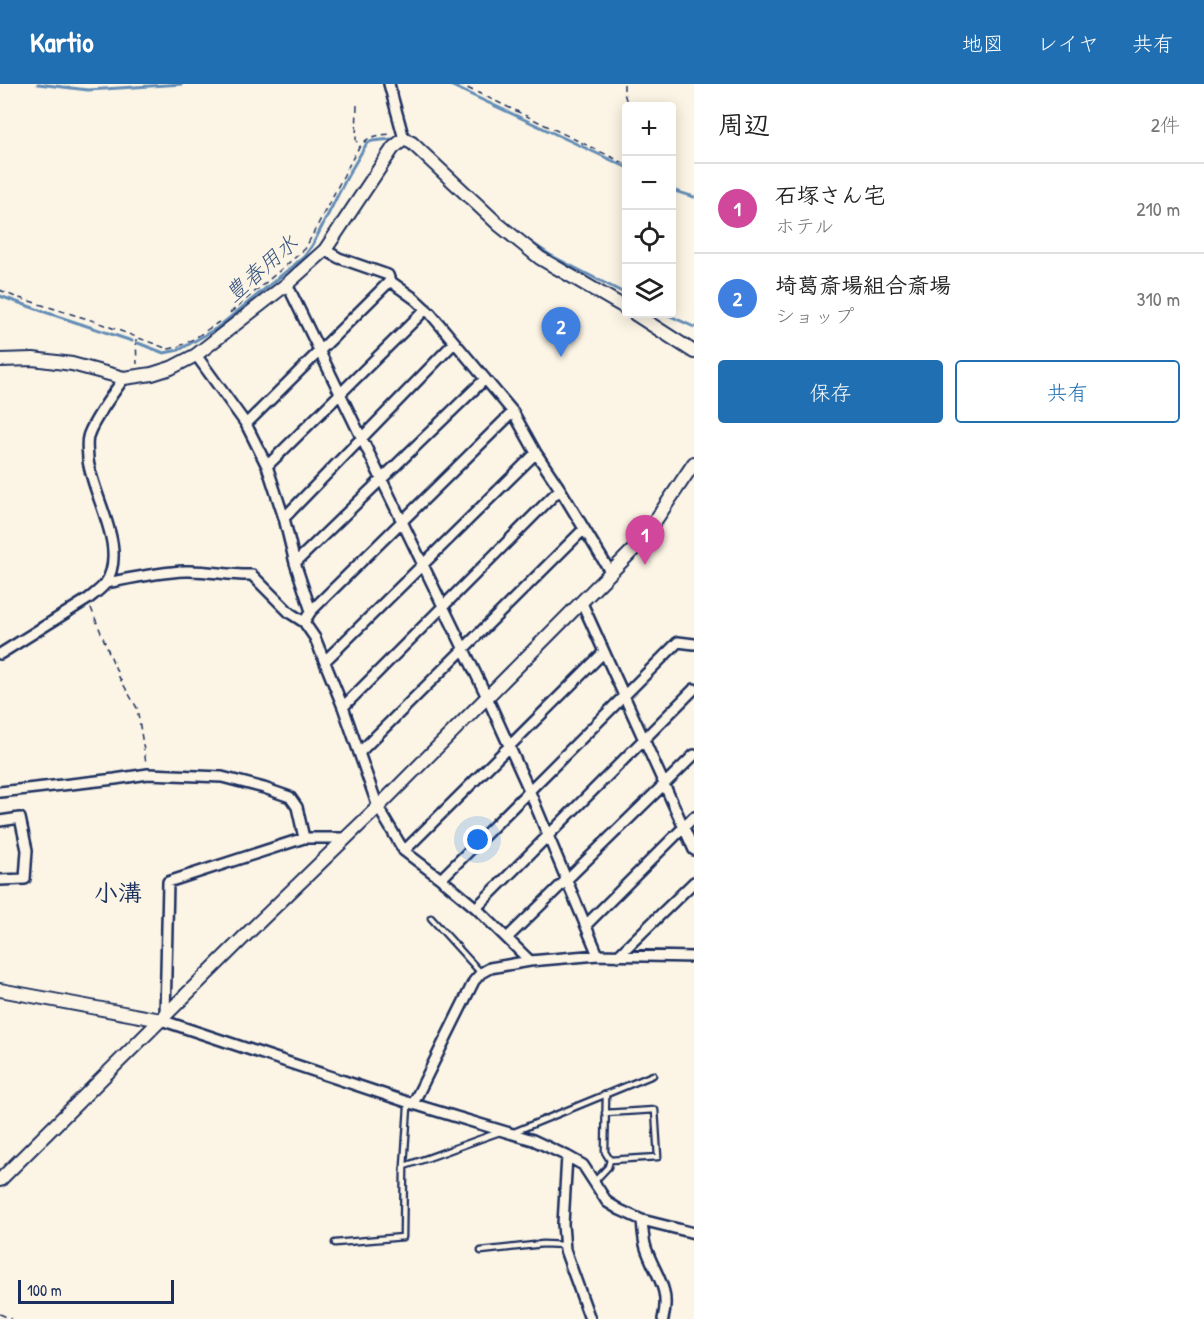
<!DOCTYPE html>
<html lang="ja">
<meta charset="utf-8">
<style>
body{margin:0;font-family:"Patrick Hand","Klee One",sans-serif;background:#f2f2f2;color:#222}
.controls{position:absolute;right:18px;top:18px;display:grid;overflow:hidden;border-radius:6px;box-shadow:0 3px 15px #0003}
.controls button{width:54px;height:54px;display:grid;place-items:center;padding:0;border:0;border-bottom:2px solid #e0e0e0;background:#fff;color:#222;font:30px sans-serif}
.scale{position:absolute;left:18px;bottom:15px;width:156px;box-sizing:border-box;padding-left:6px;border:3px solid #1b2f5e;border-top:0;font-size:16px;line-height:21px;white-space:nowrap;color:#1b2f5e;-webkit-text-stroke:4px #fcf5e5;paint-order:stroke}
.you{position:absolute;left:478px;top:756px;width:21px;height:21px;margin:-15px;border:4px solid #fff;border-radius:50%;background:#1a73e8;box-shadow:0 0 0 9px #1a73e833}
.badge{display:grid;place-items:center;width:39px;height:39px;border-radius:50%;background:#1f6fb2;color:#fff;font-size:20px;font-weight:700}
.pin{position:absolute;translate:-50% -50px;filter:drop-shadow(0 2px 3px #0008)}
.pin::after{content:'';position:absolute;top:32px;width:21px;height:18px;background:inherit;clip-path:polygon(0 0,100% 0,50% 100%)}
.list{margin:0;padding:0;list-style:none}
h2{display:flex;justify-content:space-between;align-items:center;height:78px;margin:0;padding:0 24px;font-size:26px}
h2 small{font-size:20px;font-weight:400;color:#767676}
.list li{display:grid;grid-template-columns:39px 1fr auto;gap:18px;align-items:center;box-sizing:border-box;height:90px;padding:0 24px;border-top:2px solid #e0e0e0}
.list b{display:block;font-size:22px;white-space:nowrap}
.list p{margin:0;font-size:20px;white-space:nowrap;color:#767676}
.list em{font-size:20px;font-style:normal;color:#767676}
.actions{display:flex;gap:12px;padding:18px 24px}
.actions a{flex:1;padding:14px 0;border:2px solid #1f6fb2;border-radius:6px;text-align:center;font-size:21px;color:#1f6fb2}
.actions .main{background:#1f6fb2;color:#fff}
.icon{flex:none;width:33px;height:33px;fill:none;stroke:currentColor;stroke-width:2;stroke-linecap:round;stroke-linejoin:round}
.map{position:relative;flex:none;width:694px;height:1235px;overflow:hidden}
header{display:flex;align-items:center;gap:36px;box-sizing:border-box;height:84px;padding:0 30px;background:#1f6fb2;color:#fff}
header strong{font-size:28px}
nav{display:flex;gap:33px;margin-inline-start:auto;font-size:21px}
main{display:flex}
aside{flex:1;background:#fff}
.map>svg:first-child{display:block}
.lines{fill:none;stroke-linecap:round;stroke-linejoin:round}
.stream{stroke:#638db7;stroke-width:3}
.service-casing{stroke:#1b2f5e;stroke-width:9}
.minor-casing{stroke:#1b2f5e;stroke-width:14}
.tertiary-casing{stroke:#1b2f5e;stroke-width:16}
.path{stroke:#1b2f5e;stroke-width:1.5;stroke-dasharray:6 4.5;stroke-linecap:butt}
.service{stroke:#fcf5e5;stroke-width:4.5}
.minor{stroke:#fcf5e5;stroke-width:9}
.tertiary{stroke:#fcf5e5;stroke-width:12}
.labels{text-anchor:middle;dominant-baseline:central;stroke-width:6;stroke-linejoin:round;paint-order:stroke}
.water-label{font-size:22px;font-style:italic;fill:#395683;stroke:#fcf5e5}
.quarter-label{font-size:24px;font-weight:bold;fill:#1b2f5e;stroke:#fcf5e5}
</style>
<header>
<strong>Kartio</strong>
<nav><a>地図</a><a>レイヤ</a><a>共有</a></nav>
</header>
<main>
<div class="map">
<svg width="694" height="1235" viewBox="0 0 694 1235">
<rect width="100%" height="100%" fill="#fcf5e5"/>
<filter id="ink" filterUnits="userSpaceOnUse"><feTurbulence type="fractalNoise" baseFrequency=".0167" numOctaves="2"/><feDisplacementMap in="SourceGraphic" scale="12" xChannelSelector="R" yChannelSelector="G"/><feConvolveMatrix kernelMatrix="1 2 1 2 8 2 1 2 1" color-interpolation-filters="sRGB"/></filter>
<g filter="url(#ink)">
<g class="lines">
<path class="stream" d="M38 0 88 6 182 0
M448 0 626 83
M672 106 694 113
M525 154 550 171 626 210
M0 212 42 227 132 257
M666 230 694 243
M138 259 164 269 179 266 217 244 304 173 312 162 347 93 367 59 372 57 392 55"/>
<defs>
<path id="service" d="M431 834 481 889
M605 1029 655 1026 658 1073 610 1076
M514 1048 653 991
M404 1082C436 1072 467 1059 500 1048
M594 1098 608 1083 610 1076 605 1068 606 1010
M335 1159 403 1153 404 1082 408 1023 410 1019
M481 1167 543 1160 565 1161"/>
<path id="minor" d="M389 0 404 55
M325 166 339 174 388 191 390 197 415 215 430 229 513 328 536 369 560 405 611 489
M287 200 487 613 529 706 598 871
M196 271 246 340 267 382 284 434 295 479 311 527
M246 340 390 197
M267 382 426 225
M284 434 454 259
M295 479 485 295
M106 499C132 494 159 488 185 487 208 486 230 492 252 491L290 529 304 538 315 554 343 623 378 723 404 767 441 795 476 824 530 877
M582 519 694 766
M304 538 311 527 513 328
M0 570 88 515C94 510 100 506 105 500 129 465 93 414 88 376 88 368 86 360 88 353 91 339 115 307 124 294
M325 577 536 369
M343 623 560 405
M359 669 584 445
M0 708 115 695 148 690 222 693 264 704 290 713 297 723 304 754
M0 737 20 734 27 766 25 795 0 796
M404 767 604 568
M441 795 678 558 694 560
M476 824 694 605
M586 841 694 733
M507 854 694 671
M618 872 694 798
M165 932 168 798 304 754H345
M161 936 410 1019 533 1056 567 1072 583 1081 607 1118 620 1126 642 1136 694 1149
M413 1020 474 897 481 889 490 884 530 877 598 871 694 873
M567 1072 563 1140 565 1166 590 1235
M642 1136C643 1145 643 1155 646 1164 655 1191 671 1204 663 1235"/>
<path id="tertiary" d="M635 230 694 268
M0 276 33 275 72 280 124 294 152 290 171 284 196 271 287 200 325 166 393 64 404 55 412 59 498 140 540 174 626 224
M0 906 161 936
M0 1096 252 845 378 723 641 458 694 379"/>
</defs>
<use href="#service" class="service-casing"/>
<use href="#minor" class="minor-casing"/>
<use href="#tertiary" class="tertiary-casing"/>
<path class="path" d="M458 0 485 12 626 80
M624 0V9L628 22
M357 21 356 56 359 63
M0 206 13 212 94 237 168 265C186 263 204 247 219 238
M230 229 305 165 356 68C367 52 372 52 390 50
M136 255 137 280
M91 524 119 593 137 624 146 679
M0 1230 11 1235"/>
<use href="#service" class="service"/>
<use href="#minor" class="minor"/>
<use href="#tertiary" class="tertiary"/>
</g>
</g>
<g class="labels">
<g class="water-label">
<text transform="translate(261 184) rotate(-41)">豊春用水</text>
</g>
<g class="quarter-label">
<text x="118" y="808">小溝</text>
</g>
</g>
</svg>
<div class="controls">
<button>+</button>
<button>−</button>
<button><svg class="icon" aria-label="locate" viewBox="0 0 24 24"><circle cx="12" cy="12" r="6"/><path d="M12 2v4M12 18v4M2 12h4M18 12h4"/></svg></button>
<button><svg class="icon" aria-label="layers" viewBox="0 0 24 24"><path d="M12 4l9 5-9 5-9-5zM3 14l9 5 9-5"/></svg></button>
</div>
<div class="scale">100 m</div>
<div class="you"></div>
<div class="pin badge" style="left:645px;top:481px;background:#d1479c">1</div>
<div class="pin badge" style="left:561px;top:273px;background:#3f7fe0">2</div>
</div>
<aside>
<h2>周辺<small>2件</small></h2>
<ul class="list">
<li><span class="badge" style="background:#d1479c">1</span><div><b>石塚さん宅</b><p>ホテル</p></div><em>210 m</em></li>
<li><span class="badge" style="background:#3f7fe0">2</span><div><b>埼葛斎場組合斎場</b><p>ショップ</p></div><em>310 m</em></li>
</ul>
<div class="actions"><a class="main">保存</a><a>共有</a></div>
</aside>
</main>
